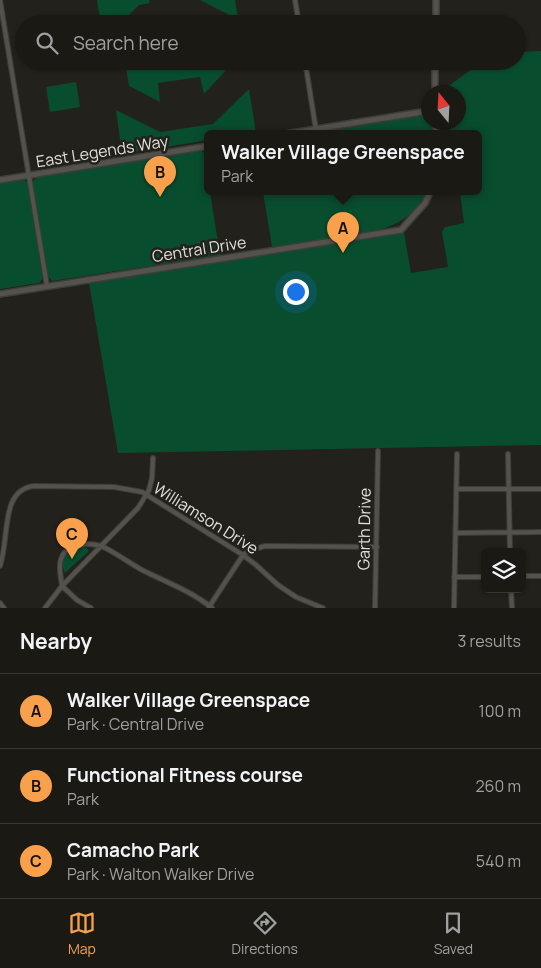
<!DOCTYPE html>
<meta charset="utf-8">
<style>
body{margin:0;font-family:Manrope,sans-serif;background:#23221d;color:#f1f3f6}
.controls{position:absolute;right:15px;bottom:15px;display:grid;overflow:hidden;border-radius:8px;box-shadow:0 1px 4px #0004}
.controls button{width:45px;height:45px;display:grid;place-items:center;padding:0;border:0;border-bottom:1px solid #383834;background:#1a1914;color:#f1f3f6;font:25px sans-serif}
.compass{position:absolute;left:421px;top:85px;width:45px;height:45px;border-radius:50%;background:#1a1914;box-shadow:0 1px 4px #0004;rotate:342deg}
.you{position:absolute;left:295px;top:291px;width:18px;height:18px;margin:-12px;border:4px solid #fff;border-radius:50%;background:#1a73e8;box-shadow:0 0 0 8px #1a73e833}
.badge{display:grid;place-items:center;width:32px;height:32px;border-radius:50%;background:#f8a04b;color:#111;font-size:16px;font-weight:700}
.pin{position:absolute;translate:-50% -41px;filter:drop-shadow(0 1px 2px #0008)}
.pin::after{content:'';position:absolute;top:26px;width:18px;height:15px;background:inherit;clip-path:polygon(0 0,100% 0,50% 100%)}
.popup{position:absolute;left:204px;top:130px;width:278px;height:65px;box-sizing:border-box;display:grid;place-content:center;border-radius:8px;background:#1a1914;filter:drop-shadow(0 1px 4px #0005);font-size:16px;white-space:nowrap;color:#9fa0a0}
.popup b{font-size:19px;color:#f1f3f6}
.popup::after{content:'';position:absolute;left:50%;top:100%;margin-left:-10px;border:10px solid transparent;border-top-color:#1a1914}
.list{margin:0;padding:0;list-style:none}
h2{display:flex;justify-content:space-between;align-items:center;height:65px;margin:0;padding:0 20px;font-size:21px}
h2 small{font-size:16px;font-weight:400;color:#9fa0a0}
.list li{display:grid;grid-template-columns:32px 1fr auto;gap:15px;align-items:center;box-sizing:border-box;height:75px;padding:0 20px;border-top:1px solid #383834}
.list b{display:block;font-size:19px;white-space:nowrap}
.list p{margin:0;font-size:16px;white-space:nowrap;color:#9fa0a0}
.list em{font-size:16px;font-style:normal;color:#9fa0a0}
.icon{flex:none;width:28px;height:28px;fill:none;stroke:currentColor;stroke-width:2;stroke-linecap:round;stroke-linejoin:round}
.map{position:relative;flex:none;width:541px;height:608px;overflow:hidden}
.search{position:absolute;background:#1a1914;box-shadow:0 1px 4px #0004;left:15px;right:15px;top:15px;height:55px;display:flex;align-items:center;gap:12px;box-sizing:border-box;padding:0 18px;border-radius:28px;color:#9fa0a0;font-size:19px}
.sheet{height:290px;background:#1a1914}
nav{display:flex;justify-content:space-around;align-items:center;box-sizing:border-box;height:70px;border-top:1px solid #383834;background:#1a1914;font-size:14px;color:#9fa0a0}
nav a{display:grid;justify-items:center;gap:2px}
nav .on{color:#f8a04b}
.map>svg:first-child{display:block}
.green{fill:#094d2f}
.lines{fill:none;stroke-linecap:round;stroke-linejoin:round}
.minor-casing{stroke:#3f3d39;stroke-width:6}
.tertiary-casing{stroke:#3f3d39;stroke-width:8}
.minor{stroke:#54524c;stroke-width:4}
.tertiary{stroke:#54524c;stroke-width:5}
.labels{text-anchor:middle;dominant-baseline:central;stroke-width:5;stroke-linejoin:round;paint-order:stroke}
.street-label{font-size:16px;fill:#e0dfdb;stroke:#23211b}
</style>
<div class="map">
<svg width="541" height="608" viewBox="0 0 541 608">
<rect width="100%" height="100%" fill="#23211b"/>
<path class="green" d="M97 0H149L150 3 139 5 120 24H101Z
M200 0H235L238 18 237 19Z
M541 51V445L118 453 89 283 404 233 411 273 448 267 442 232 445 227 464 223 460 192H478V134H449V123L458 122V92H450V85L473 68 472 61H517V52Z
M228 61V68L204 94 200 77 158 83 160 102 129 86 125 62Z
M76 82 80 107 50 112 46 87Z
M249 89 256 133 247 134H208V140L122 154 116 110 160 132 213 124Z
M428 115V122L433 123V134H303Z
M201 150 204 153 208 179V192H210L220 255 52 281 47 275 32 182 38 177Z
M22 179 27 182 28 185 43 279 39 283 0 289V183Z
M263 192H427C416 213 401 224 378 230L272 247Z
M78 547H86L89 551 65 573C59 561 66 550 78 547Z"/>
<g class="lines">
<defs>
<path id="minor" d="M0 0 47 286
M295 0 299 24
M305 61 316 130
M508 454 510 552
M457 489H541
M456 533 541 532
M0 566C10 536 0 490 34 486L114 487 142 492 243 555 256 565 278 585 296 597 323 608
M522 576H541
M454 577H485
M511 589 512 608
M0 603 4 608
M209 607 243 555 249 551 265 546 377 547
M45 608 62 586 138 508 149 490 152 478 153 458
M91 608 77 600 62 586C61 577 58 567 61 559 66 543 87 542 101 546 112 550 132 565 144 571 166 582 193 592 212 608
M375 608 378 451
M454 608 457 454"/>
<path id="tertiary" d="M436 24V0
M435 92V61
M436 122V134
M285 134 428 111
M0 180 208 146
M0 294 401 230 425 203 430 192"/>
</defs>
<use href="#minor" class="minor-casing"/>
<use href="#tertiary" class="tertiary-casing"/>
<use href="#minor" class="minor"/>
<use href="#tertiary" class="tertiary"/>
</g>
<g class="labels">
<g class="street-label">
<text transform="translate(102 151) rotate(-9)">East Legends Way</text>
<text transform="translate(199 249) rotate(-9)">Central Drive</text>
<text transform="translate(206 518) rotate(32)">Williamson Drive</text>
<text transform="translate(364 529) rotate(-89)">Garth Drive</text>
</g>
</g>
</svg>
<div class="controls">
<button><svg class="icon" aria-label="layers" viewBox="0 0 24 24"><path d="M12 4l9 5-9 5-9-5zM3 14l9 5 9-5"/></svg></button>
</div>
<svg class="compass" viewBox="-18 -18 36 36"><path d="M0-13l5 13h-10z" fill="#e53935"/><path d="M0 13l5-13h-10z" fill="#9fa0a0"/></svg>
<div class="you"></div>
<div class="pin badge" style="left:343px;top:253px">A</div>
<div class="popup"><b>Walker Village Greenspace</b>Park</div>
<div class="pin badge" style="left:160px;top:197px">B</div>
<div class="pin badge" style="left:72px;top:559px">C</div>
<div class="search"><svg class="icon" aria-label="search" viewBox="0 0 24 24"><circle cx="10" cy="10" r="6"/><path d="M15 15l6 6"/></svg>Search here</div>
</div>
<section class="sheet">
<h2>Nearby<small>3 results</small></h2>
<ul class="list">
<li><span class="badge">A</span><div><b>Walker Village Greenspace</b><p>Park · Central Drive</p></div><em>100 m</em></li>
<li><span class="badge">B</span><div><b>Functional Fitness course</b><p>Park</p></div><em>260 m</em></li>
<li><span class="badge">C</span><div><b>Camacho Park</b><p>Park · Walton Walker Drive</p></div><em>540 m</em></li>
</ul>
</section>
<nav>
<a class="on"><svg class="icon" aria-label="map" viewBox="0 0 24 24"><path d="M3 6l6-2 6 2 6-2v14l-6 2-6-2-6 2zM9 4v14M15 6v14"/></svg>Map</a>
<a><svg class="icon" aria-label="directions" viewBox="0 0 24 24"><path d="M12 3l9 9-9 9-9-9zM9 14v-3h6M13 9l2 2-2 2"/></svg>Directions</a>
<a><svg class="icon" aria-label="saved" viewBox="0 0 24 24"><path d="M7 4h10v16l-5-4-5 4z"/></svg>Saved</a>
</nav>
